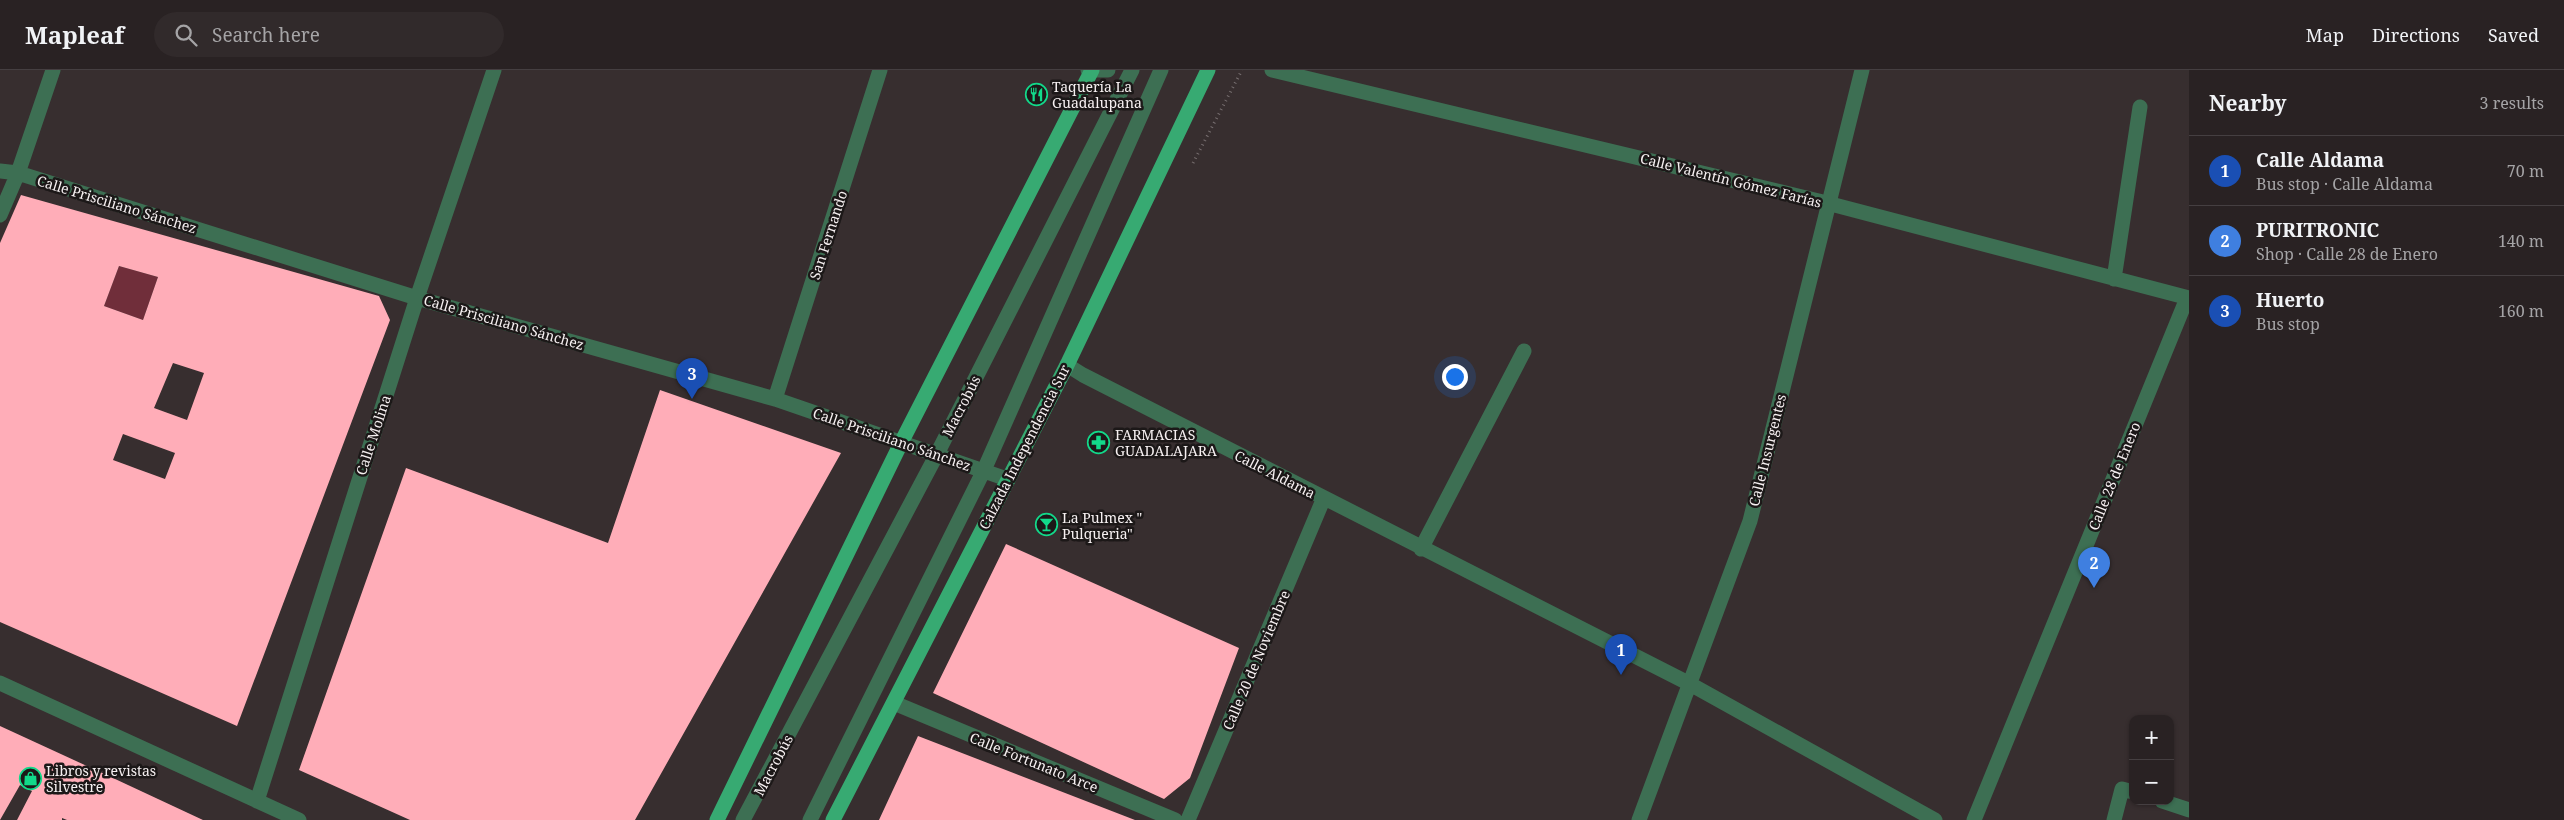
<!DOCTYPE html>
<meta charset="utf-8">
<style>
body{margin:0;font-family:"Noto Serif",serif;background:#312a2b;color:#f1f3f6}
.controls{position:absolute;right:15px;bottom:15px;display:grid;overflow:hidden;border-radius:10px;box-shadow:0 1px 4px #0004}
.controls button{width:45px;height:45px;display:grid;place-items:center;padding:0;border:0;border-bottom:1px solid #453f41;background:#292223;color:#f1f3f6;font:25px sans-serif}
.you{position:absolute;left:1454px;top:306px;width:18px;height:18px;margin:-12px;border:4px solid #fff;border-radius:50%;background:#1a73e8;box-shadow:0 0 0 8px #1a73e833}
.badge{display:grid;place-items:center;width:32px;height:32px;border-radius:50%;background:#12d98a;color:#fff;font-size:16px;font-weight:700}
.pin{position:absolute;translate:-50% -41px;filter:drop-shadow(0 1px 2px #0008)}
.pin::after{content:'';position:absolute;top:26px;width:18px;height:15px;background:inherit;clip-path:polygon(0 0,100% 0,50% 100%)}
.list{margin:0;padding:0;list-style:none}
h2{display:flex;justify-content:space-between;align-items:center;height:65px;margin:0;padding:0 20px;font-size:21px}
h2 small{font-size:16px;font-weight:400;color:#a5a4a6}
.list li{display:grid;grid-template-columns:32px 1fr auto;gap:15px;align-items:center;box-sizing:border-box;height:70px;padding:0 20px;border-top:1px solid #453f41}
.list b{display:block;font-size:19px;white-space:nowrap}
.list p{margin:0;font-size:16px;white-space:nowrap;color:#a5a4a6}
.list em{font-size:16px;font-style:normal;color:#a5a4a6}
.icon{flex:none;width:28px;height:28px;fill:none;stroke:currentColor;stroke-width:2;stroke-linecap:round;stroke-linejoin:round}
.map{position:relative;flex:none;width:2189px;height:750px;overflow:hidden}
header{display:flex;align-items:center;gap:30px;box-sizing:border-box;height:70px;padding:0 25px;background:#292223;border-bottom:1px solid #453f41}
header strong{font-size:24px}
nav{display:flex;gap:28px;margin-inline-start:auto;font-size:18px}
.search{width:350px;height:45px;background:#312a2b;display:flex;align-items:center;gap:12px;box-sizing:border-box;padding:0 18px;border-radius:28px;color:#a5a4a6;font-size:19px}
main{display:flex}
aside{flex:1;background:#292223}
.map>svg:first-child{display:block}
.green{fill:#702e3a}
.building{fill:#ffadb8;fill-rule:evenodd}
.lines{fill:none;stroke-linecap:round;stroke-linejoin:round}
.path{stroke:#776f70;stroke-width:3;stroke-dasharray:1 4;stroke-linecap:butt}
.minor{stroke:#3d6f53;stroke-width:15}
.major{stroke:#37aa72;stroke-width:15}
.labels{text-anchor:middle;dominant-baseline:central;stroke-width:5;stroke-linejoin:round;paint-order:stroke}
.poi-label{font-size:14px;fill:#f6f0f1;stroke:#1c1818;text-anchor:start}
.street-label{font-size:14px;fill:#f6f0f1;stroke:#1c1818}
</style>
<header>
<strong>Mapleaf</strong>
<div class="search"><svg class="icon" aria-label="search" viewBox="0 0 24 24"><circle cx="10" cy="10" r="6"/><path d="M15 15l6 6"/></svg>Search here</div>
<nav><a>Map</a><a>Directions</a><a>Saved</a></nav>
</header>
<main>
<div class="map">
<svg width="2189" height="750" viewBox="0 0 2189 750">
<rect width="100%" height="100%" fill="#372e2f"/>
<path class="green" d="M119 196 158 207 143 250 104 236Z"/>
<path class="building" d="M21 125 379 226 390 250 237 656 0 552V173ZM119 196 158 207 143 250 104 236ZM173 293 204 303 187 350 154 338ZM123 364 175 383 165 409 113 390Z
M660 320 841 383 635 750H410L299 700 406 398 608 473Z
M1006 474 1239 578 1190 708 1164 729 933 623Z
M0 656 113 708 203 750H67L62 748V750H17L32 721 20 715 0 750Z
M918 666 1135 750H879Z"/>
<g class="lines">
<path class="path" d="M1193 93 1242 0"/>
<path class="minor" d="M1088 0H1108
M1272 0 1827 133 2189 228
M0 101 18 103 417 228 775 329 1007 409
M0 145 18 103 53 0
M2114 209 2140 37
M1067 295 1083 305 1690 614 1935 750
M775 329 880 0
M1421 479 1524 281
M0 613 299 750
M894 633 1175 750
M257 731 417 228 494 0
M2162 731 2189 740
M743 750 937 384 1132 0
M810 750 984 400 1161 0
M1188 750 1323 430
M1639 750 1750 451 1862 0
M1974 750 2187 228
M2114 750 2122 719 2133 722"/>
<path class="major" d="M717 750 902 371 1092 0
M833 750 1067 295 1208 0"/>
</g>
<defs>
<symbol id="restaurant-ring" viewBox="-11 -11 22 22"><circle r="9.5" fill="#1c1818" stroke="#12d98a" stroke-width="1.5"/><path d="M-5-6h1v4h1v-4h1v4h1v-4h1v5L-1.5 .5V6h-2V.5L-5-1ZM5-6V6H3V1.5H1.5Q1.5-4 5-6Z" fill="#12d98a"/></symbol>
<symbol id="pharmacy-ring" viewBox="-11 -11 22 22"><circle r="9.5" fill="#1c1818" stroke="#12d98a" stroke-width="1.5"/><path d="M-2-6h4v4h4v4h-4v4h-4v-4h-4v-4h4Z" fill="#12d98a"/></symbol>
<symbol id="bar-ring" viewBox="-11 -11 22 22"><circle r="9.5" fill="#1c1818" stroke="#12d98a" stroke-width="1.5"/><path d="M-6-5H6L.8 .8V4.5H3.5V6h-7V4.5H-.8V.8Z" fill="#12d98a"/></symbol>
<symbol id="shop-ring" viewBox="-11 -11 22 22"><circle r="9.5" fill="#1c1818" stroke="#12d98a" stroke-width="1.5"/><path d="M-5-2.5h2.3a2.7 3.5 0 0 1 5.4 0H5L5.5 6h-11ZM-1.5-2.5h3a1.5 2.3 0 0 0-3 0Z" fill="#12d98a"/></symbol>
</defs>
<g fill-rule="evenodd">
<use href="#restaurant-ring" x="1024" y="12" width="25" height="25"/>
<use href="#pharmacy-ring" x="1086" y="360" width="25" height="25"/>
<use href="#bar-ring" x="1034" y="442" width="25" height="25"/>
<use href="#shop-ring" x="18" y="696" width="25" height="25"/>
</g>
<g class="labels">
<g class="poi-label">
<text x="1052" y="16">Taquería La<tspan x="1052" dy="16">Guadalupana</tspan></text>
<text x="1115" y="364">FARMACIAS<tspan x="1115" dy="16">GUADALAJARA</tspan></text>
<text x="1062" y="447">La Pulmex "<tspan x="1062" dy="16">Pulqueria"</tspan></text>
<text x="46" y="700">Libros y revistas<tspan x="46" dy="16">Silvestre</tspan></text>
</g>
<g class="street-label">
<text transform="translate(1731 110) rotate(14)">Calle Valentín Gómez Farías</text>
<text transform="translate(117 134) rotate(17)">Calle Prisciliano Sánchez</text>
<text transform="translate(828 165) rotate(-72)">San Fernando</text>
<text transform="translate(504 252) rotate(16)">Calle Prisciliano Sánchez</text>
<text transform="translate(961 336) rotate(-63)">Macrobús</text>
<text transform="translate(373 365) rotate(-72)">Calle Molina</text>
<text transform="translate(892 369) rotate(19)">Calle Prisciliano Sánchez</text>
<text transform="translate(1024 377) rotate(-63)">Calzada Independencia Sur</text>
<text transform="translate(1767 380) rotate(-76)">Calle Insurgentes</text>
<text transform="translate(1275 404) rotate(27)">Calle Aldama</text>
<text transform="translate(2114 406) rotate(-68)">Calle 28 de Enero</text>
<text transform="translate(1256 590) rotate(-67)">Calle 20 de Noviembre</text>
<text transform="translate(1034 692) rotate(22)">Calle Fortunato Arce</text>
<text transform="translate(773 695) rotate(-62)">Macrobús</text>
</g>
</g>
</svg>
<div class="controls">
<button>+</button>
<button>−</button>
</div>
<div class="you"></div>
<div class="pin badge" style="left:1621px;top:605px;background:#1a4fb4">1</div>
<div class="pin badge" style="left:2094px;top:518px;background:#3f7fe0">2</div>
<div class="pin badge" style="left:692px;top:329px;background:#1a4fb4">3</div>
</div>
<aside>
<h2>Nearby<small>3 results</small></h2>
<ul class="list">
<li><span class="badge" style="background:#1a4fb4">1</span><div><b>Calle Aldama</b><p>Bus stop · Calle Aldama</p></div><em>70 m</em></li>
<li><span class="badge" style="background:#3f7fe0">2</span><div><b>PURITRONIC</b><p>Shop · Calle 28 de Enero</p></div><em>140 m</em></li>
<li><span class="badge" style="background:#1a4fb4">3</span><div><b>Huerto</b><p>Bus stop</p></div><em>160 m</em></li>
</ul>
</aside>
</main>
